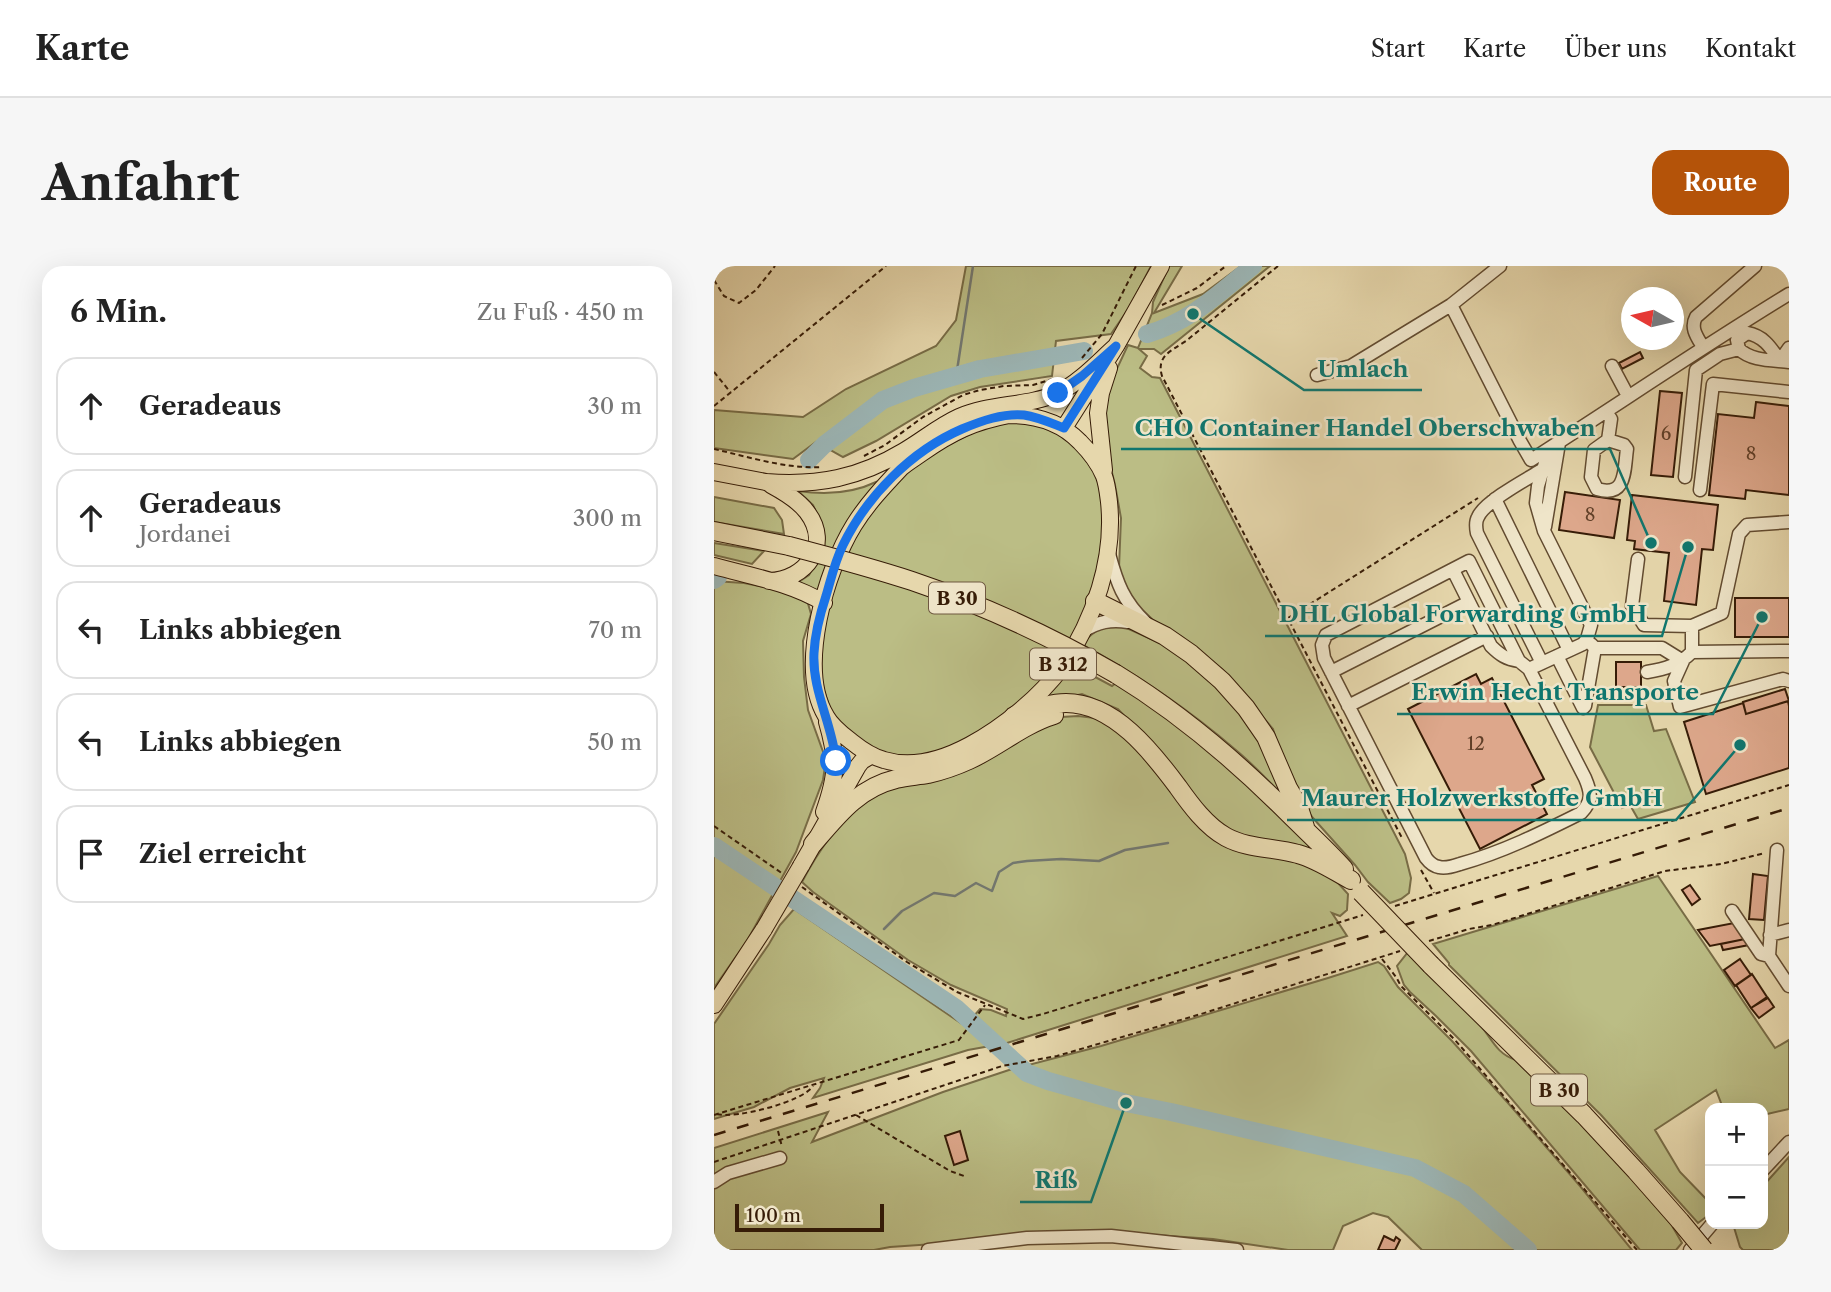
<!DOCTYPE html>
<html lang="de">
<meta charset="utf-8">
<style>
body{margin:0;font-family:"Libre Caslon Text",serif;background:#f6f6f6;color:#222}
.controls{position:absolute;right:21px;bottom:21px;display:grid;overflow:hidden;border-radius:14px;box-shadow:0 7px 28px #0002}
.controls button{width:63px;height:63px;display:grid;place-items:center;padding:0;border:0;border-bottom:2px solid #e0e0e0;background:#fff;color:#222;font:35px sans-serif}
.compass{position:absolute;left:907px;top:21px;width:63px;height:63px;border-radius:50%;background:#fff;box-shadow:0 7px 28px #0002;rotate:278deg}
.scale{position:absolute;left:21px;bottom:18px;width:149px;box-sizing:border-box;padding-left:7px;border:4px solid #361c07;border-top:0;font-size:19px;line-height:24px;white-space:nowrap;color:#361c07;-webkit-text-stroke:5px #efe5c9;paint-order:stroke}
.stop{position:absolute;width:21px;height:21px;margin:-16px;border:5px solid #1a73e8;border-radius:50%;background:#fff}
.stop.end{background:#1a73e8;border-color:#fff;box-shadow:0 2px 7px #0008}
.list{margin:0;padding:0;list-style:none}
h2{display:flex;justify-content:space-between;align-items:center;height:91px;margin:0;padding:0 28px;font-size:30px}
h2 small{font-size:23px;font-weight:400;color:#767676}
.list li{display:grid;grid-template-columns:46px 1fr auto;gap:21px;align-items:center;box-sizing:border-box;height:98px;margin:0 14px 14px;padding:0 14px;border:2px solid #e0e0e0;border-radius:21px}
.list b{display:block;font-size:26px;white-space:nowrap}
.list p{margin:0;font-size:23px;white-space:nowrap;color:#767676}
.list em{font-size:23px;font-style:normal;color:#767676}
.icon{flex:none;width:38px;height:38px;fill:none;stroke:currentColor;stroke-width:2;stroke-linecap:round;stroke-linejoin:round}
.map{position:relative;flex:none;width:1075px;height:984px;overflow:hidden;border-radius:21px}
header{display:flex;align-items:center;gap:42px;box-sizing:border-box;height:98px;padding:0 35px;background:#fff;border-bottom:2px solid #e0e0e0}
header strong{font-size:33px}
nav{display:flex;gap:38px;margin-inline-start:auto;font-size:24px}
.intro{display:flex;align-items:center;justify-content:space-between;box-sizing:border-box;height:168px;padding:0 42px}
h1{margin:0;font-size:49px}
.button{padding:18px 32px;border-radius:21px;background:#b45309;color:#fff;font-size:24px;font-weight:700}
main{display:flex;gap:42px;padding:0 42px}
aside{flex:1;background:#fff;border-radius:21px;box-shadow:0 7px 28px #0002}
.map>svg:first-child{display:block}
.green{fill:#bbbd85;stroke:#786c46;stroke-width:2}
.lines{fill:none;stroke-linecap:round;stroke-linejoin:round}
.stream{stroke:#737870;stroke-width:2.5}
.river{stroke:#9cb6b6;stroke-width:18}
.building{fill:#dda78b;stroke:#361c07;stroke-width:2}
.minor-casing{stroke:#624b30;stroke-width:15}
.major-casing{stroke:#361c07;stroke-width:18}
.highway-casing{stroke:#361c07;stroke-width:20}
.path{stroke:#361c07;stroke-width:2;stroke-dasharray:5 3.5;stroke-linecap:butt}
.minor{stroke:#efe5c9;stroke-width:12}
.major{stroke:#e6d7ac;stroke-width:16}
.highway{stroke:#e6d7ac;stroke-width:18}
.rail{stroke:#361c07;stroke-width:2.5;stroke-dasharray:12 12;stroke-linecap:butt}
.major-bridge-casing{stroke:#361c07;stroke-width:18;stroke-linecap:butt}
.highway-bridge-casing{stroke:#361c07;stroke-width:20;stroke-linecap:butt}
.major-bridge{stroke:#e6d7ac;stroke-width:16}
.highway-bridge{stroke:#e6d7ac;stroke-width:18}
.route{stroke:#1a73e8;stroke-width:9}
.labels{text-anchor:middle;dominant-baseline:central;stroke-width:5;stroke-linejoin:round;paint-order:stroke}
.number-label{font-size:18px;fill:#603f28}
.shield{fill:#efe5c9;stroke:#6e5841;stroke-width:2}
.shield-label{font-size:19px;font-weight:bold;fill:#361c07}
.leader{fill:none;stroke:#0f766e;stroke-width:2.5}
.callout-dot{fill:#0f766e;stroke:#efe5c9;stroke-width:2.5}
.callout-label{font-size:23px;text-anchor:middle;font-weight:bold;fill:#0f766e;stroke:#efe5c9;stroke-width:5;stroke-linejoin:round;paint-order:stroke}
</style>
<header>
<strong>Karte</strong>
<nav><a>Start</a><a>Karte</a><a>Über uns</a><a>Kontakt</a></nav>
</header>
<div class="intro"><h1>Anfahrt</h1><a class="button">Route</a></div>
<main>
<aside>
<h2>6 Min.<small>Zu Fuß · 450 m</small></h2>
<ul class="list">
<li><svg class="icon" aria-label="ahead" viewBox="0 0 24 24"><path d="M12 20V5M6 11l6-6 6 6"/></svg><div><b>Geradeaus</b></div><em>30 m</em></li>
<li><svg class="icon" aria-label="ahead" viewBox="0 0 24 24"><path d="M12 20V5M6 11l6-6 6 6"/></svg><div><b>Geradeaus</b><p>Jordanei</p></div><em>300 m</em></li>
<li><svg class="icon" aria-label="left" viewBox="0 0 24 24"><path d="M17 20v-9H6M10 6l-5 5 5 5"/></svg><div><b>Links abbiegen</b></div><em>70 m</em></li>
<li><svg class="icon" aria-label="left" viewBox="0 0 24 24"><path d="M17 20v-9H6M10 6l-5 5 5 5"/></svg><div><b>Links abbiegen</b></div><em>50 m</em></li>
<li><svg class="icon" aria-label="arrive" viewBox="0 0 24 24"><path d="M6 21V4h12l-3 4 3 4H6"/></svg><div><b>Ziel erreicht</b></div></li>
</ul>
</aside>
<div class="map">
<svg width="1075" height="984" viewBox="0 0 1075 984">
<rect width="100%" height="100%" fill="#e6d7ac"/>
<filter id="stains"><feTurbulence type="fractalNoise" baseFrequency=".00286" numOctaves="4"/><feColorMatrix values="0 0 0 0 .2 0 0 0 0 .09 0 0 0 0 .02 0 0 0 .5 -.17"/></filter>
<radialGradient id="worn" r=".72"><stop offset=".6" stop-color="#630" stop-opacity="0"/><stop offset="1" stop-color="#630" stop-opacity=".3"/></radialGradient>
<path class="green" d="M252 0H437L415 42 397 68 342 75 338 110 266 121 237 130 162 175 129 191 102 176 79 193 0 182V144L89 151 132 123 222 80 242 54Z
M455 0H468L440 47 489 28 527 0H556L447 88 440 83H425L433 90 426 102 438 111 446 112 691 588 697 612 695 627 687 633 676 637 654 616 641 599 599 552 583 530 569 498 559 463 509 404 468 371 439 354 423 339 412 324 405 302 407 252 401 219 394 190 391 135 400 109 414 79 424 82 438 47 439 36Z
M323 156 360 176 384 212 389 231 391 272 377 332 344 399 300 445 246 480 192 493 156 484 120 455 106 412 108 361 133 280 169 228 211 191 277 157Z
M162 216 163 220 105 327 83 317 95 309 100 300 105 253 99 239 84 225C111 229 137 228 162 216Z
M0 231 60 242 68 254 70 268 0 256Z
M0 277 50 285 38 298 0 289Z
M0 315 30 317 75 326 93 334 97 348 89 375 90 411 94 444 112 494 109 514 82 586 33 675 0 722Z
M408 360 453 380 476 396 537 455 570 530C554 515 540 499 523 485 475 444 423 408 367 378 384 362 385 361 408 360Z
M357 398 398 420 402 417 432 435 515 499 598 581 594 584 522 570 495 551 449 491 404 443 368 428 351 432 330 431Z
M884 439H932L940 465 952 463 981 536 924 553 916 539 908 542 876 481Z
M364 450 381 452 407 464 477 550 565 589 611 607 624 617 634 628 633 644 626 650 618 647 633 670 293 777 254 784 99 832 106 822 110 812 76 822 40 841 0 853V758L55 678 66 659 80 643 251 760 266 743 277 744 292 750 293 743 237 719 194 694 99 626 88 616C105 583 127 554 154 528L347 451Z
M944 610 1061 782 1075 774V843L1049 849V842H1009L1002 824 941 864 966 906 996 937V948L984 957 887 849 735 699V697L719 678Z
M694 686C717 709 744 732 764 756 777 771 782 788 802 794L870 857 957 958 968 977 962 984H926L757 785 722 750 696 726 690 719 683 700Z
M664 696 670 700 684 721 738 775 794 837 866 920 918 984H708L674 951 659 947 629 960 619 984H574L499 973 398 966 176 981 160 984H0V882L114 846 98 876 229 826 295 804 387 780 614 712Z
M1075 891V984H1029L1026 981 1019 958H1049V920Z"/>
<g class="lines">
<path class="stream" d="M242 111 259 0
M170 663 188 645 220 627 241 630 262 617 278 625 285 606 299 597 313 595 347 593 385 595 411 584 454 577"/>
<path class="river" d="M433 68C477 55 504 28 539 0
M95 194 110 179 169 134 200 122 266 103 370 85
M0 314 4 311
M0 580 242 742 313 807 334 815 412 837 457 846 701 902 750 928 814 984"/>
</g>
<path class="building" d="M926 86 929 92 908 103 905 97Z
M946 125 968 127 959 211 937 209Z
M1042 136 1075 140V229L1032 224 1031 233 995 229 1004 148 1040 152Z
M851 226 906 234 900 272 845 264Z
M918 229 1004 239 999 284 988 283 982 339 950 335 955 287 920 283 921 275 913 274Z
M1021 332H1075V371H1021Z
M902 396H927V421H902Z
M762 408 767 418 778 412 830 513 818 519 833 548 766 583 694 443Z
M1071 423 1075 435 1032 448 1029 436Z
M1074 435 1075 440V502L992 528 970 456 1029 437 1032 448Z
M1039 608 1054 610 1050 654 1035 653Z
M976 619 986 633 978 639 968 624Z
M1020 657 1031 673 996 680 984 664Z
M1031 673 1035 679 1009 684 1007 678Z
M1026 693 1037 709 1021 720 1010 704Z
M1038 708 1053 731 1037 742 1022 719Z
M1054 732 1060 741 1045 752 1037 742Z
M246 865 254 894 240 899 231 870Z
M670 970 680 975 682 971 686 974 681 984H664Z"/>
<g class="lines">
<defs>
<path id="minor" d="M0 1 1 0
M737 39 806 175 817 194C903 139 988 81 1075 28
M989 81C983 71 976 62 982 51L1041 0
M1066 95C1057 82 1050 70 1033 67L1023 74 1025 83C1037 95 1058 94 1075 96
M1066 95 1075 82
M898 100 914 130
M603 109 637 100 737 39 786 0
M892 146 897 153 894 174 880 184 877 211 883 223C913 232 910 204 913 183L910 179 894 174
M971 211 982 104 1006 88 1025 83
M986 224 999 118 1075 126
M781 233 855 384
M831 261 845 177
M395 288C403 317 409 335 432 357
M924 293 918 340 930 359 978 360
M755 295 805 395 815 403 871 512C877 526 879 535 867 547 827 567 789 586 746 598 740 600 732 603 725 601 719 600 715 596 712 592L610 392 608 379 612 369Z
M739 304 777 380C786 389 792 393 805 395
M369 365C384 356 397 353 414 356
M877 378 881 382H948L969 395
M978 386V360L1008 347 1025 268 1033 259 1075 256
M843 390 869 442 871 440 881 382
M969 395 960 415 966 441 1069 413 1075 415
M828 397 763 267C762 262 761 256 764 251 770 236 813 213 828 204
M815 403 869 378 873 373 877 359 830 265 822 237 824 220 835 184
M617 406 755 336
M933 406C951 403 965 399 978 386L1075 385
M634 440 773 370
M1063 584 1055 690 1075 720
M1018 645 1047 688 1055 690
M1056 669 1075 664
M1049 904 1075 876
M0 916 14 907 66 892
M214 984 313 972 397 970 523 984
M976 984 998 958"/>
<path id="major" d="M295 149C322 149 347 156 366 176 376 186 385 198 390 210 393 218 394 228 395 236 401 293 380 354 348 401 325 432 289 461 256 479 230 493 200 503 170 494 159 491 148 484 138 476 129 469 118 461 112 450 83 402 112 304 140 259 153 238 170 220 187 202 194 196 201 192 208 187 238 166 259 156 295 149Z
M350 162 402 80 447 0
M390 204 384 147 387 127 395 102
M0 206 62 218
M52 216C104 220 145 212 190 185 209 174 225 160 245 151 276 137 313 141 344 127 366 116 384 96 402 80
M0 300C36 310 78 317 110 337
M55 315C92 314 118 279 93 246 84 234 70 226 57 219
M110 546C123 509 124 494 113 456
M87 600 144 500 148 495 158 489
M0 739 50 663"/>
<path id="highway" d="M0 265 75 280
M381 335 451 370 477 388 508 415 532 442 552 471 574 522 584 539 591 561
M402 408C466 447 521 494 573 546 592 565 612 583 630 603
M300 450C316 445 334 437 352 437 400 437 438 486 464 521 476 538 492 560 512 571 534 583 560 581 584 588 603 593 620 605 637 614
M99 578C123 550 144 522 182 513 192 510 203 510 214 508 227 505 242 500 255 494 284 481 308 459 340 449
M717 699 870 849 922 905 966 955"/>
</defs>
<use href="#minor" class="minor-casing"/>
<use href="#major" class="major-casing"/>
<use href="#highway" class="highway-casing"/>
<path class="path" d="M564 0 472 75C457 85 442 90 448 110L688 572
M0 14 10 30 25 37 42 24 61 0
M448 39 483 22 512 0
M368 92 388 68 422 0
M0 106 17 127
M0 140 172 0
M0 183C35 191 72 203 108 201
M150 190 171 179 209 151 249 129 266 124 290 120 319 119 342 112
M574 352 764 232
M0 560 69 608
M707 604 720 627
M88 621 193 696 243 726 309 753 329 748 649 649
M681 640 1075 519
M715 675 755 663 778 659 951 605 1007 598 1051 587
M668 693 682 711 687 720 741 774 923 984
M3 848C21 853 89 836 99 820
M0 849 245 774 271 739
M142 849 236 905 250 910
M64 865 68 881
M0 896 288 800 343 790 487 748 686 685"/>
<use href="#minor" class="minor"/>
<use href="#major" class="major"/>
<use href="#highway" class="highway"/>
<path class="rail" d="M0 869 1075 542"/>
<defs>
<path id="major-bridge" d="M50 663 87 600"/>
<path id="highway-bridge" d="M75 280C117 291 158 302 198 315 269 339 338 371 402 408
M647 626 717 699
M966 955 990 984"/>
</defs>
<use href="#major-bridge" class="major-bridge-casing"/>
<use href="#highway-bridge" class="highway-bridge-casing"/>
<use href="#major-bridge" class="major-bridge"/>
<use href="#highway-bridge" class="highway-bridge"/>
</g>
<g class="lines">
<path class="route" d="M122 495C118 457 98 425 100 387 101 367 106 348 112 330 117 313 121 295 129 279 153 230 197 185 248 163 267 155 289 147 310 149 324 151 337 157 350 162L402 80 368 110 344 127"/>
</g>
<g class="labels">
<g class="number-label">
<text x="952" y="168">6</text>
<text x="1037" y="188">8</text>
<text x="876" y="249">8</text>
<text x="762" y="478">12</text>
</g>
<g class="shield">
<rect x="215" y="316.5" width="56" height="31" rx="5"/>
<rect x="316" y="382.5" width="66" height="31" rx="5"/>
<rect x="817" y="808.5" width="56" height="31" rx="5"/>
</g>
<g class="shield-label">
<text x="243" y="332">B 30</text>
<text x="349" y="398">B 312</text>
<text x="845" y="824">B 30</text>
</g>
</g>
<path class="leader" d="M479 48L590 124H708M937 277L896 183H407M974 281L948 370H551M1048 351L999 448H683M1026 479L962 554H573M412 837L377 936H306"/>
<g class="callout-dot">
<circle cx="479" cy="48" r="7"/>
<circle cx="937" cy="277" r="7"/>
<circle cx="974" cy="281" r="7"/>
<circle cx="1048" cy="351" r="7"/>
<circle cx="1026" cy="479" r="7"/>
<circle cx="412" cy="837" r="7"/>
</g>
<g class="callout-label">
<text x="649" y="111">Umlach</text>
<text x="651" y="170">CHO Container Handel Oberschwaben</text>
<text x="749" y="356">DHL Global Forwarding GmbH</text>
<text x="841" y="434">Erwin Hecht Transporte</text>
<text x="768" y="540">Maurer Holzwerkstoffe GmbH</text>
<text x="342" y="922">Riß</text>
</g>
<rect width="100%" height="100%" filter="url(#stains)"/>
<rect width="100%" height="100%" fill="url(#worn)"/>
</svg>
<div class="controls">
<button>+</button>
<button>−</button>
</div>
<svg class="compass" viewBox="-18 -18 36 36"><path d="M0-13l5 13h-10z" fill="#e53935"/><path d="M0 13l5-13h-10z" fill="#767676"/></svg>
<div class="scale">100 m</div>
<div class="stop" style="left:122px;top:495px"></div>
<div class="stop end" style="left:344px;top:127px"></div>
</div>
</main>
